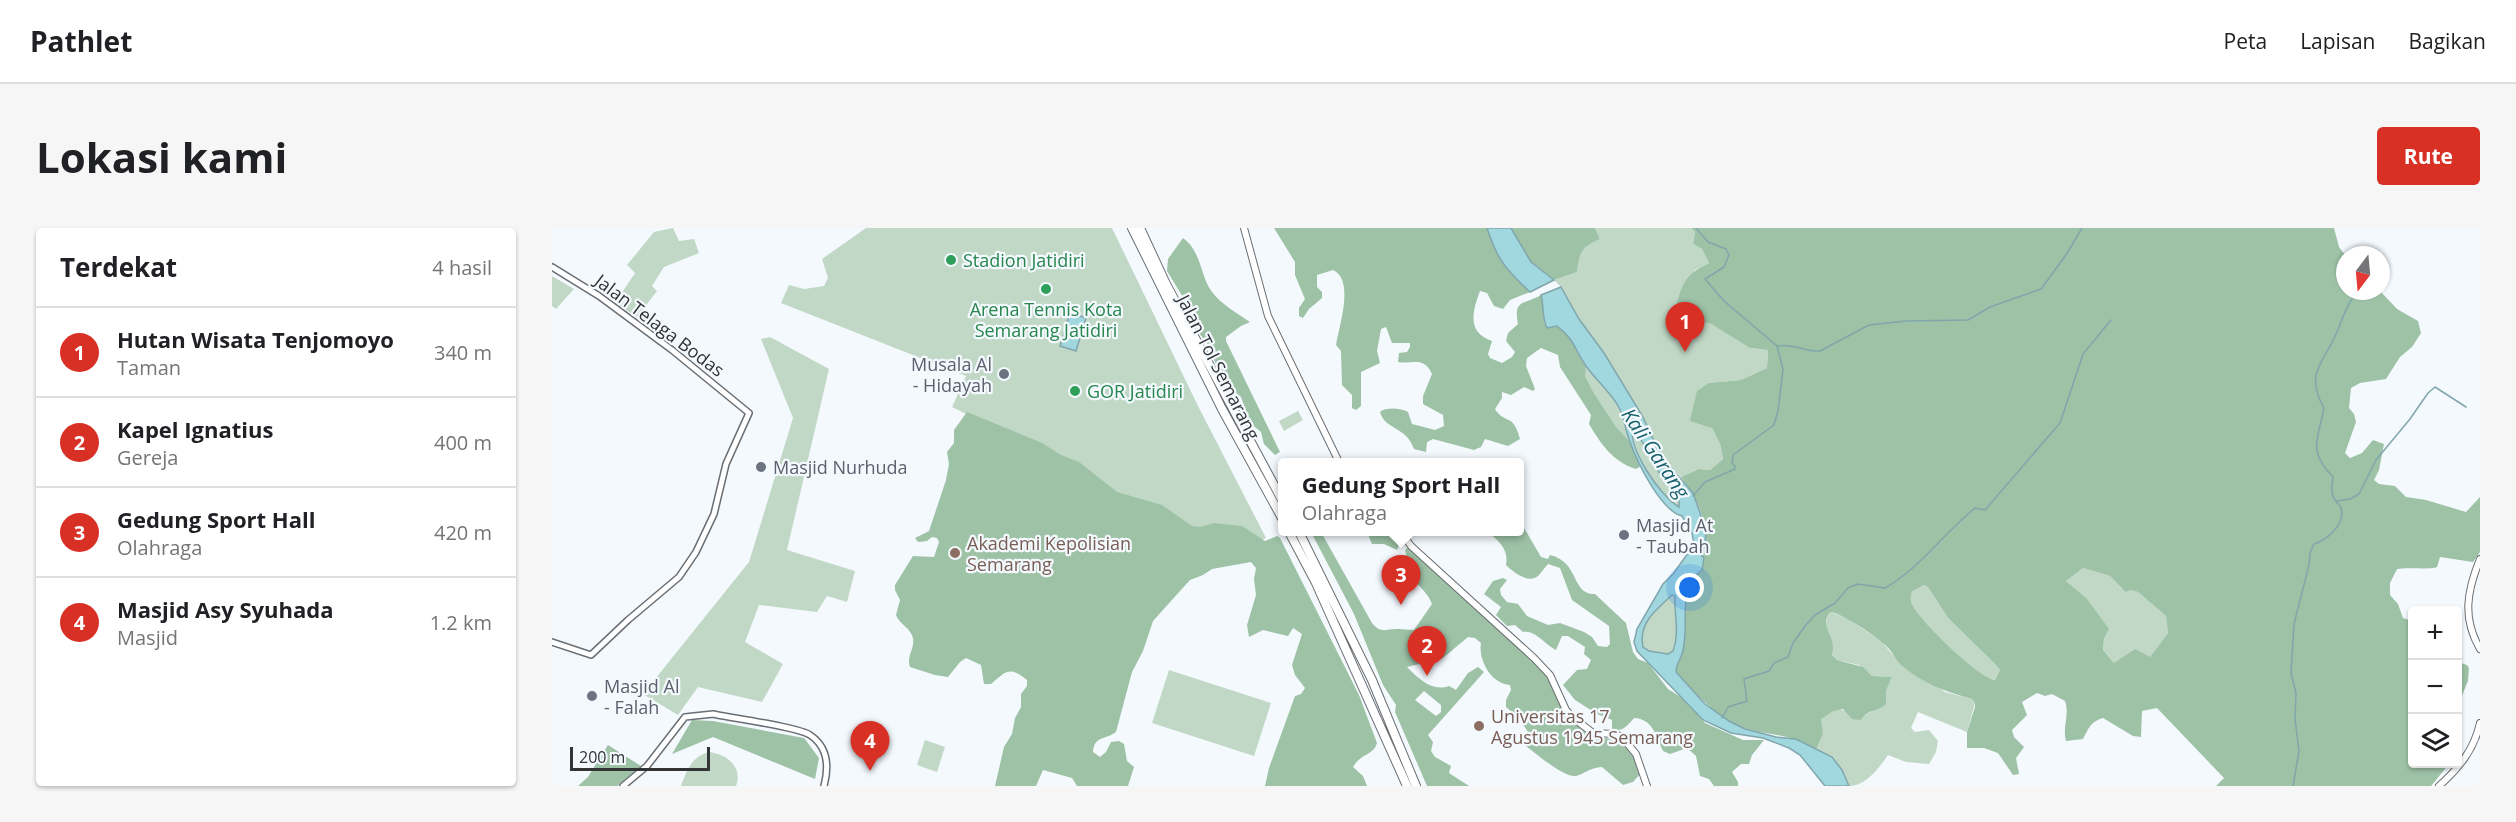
<!DOCTYPE html>
<html lang="id">
<meta charset="utf-8">
<style>
body{margin:0;font-family:"Open Sans",sans-serif;background:#f6f6f6;color:#202124}
.controls{position:absolute;right:18px;bottom:18px;display:grid;overflow:hidden;border-radius:6px;box-shadow:0 2px 4px #0004}
.controls button{width:54px;height:54px;display:grid;place-items:center;padding:0;border:0;border-bottom:2px solid #e0e0e0;background:#fff;color:#202124;font:30px sans-serif}
.compass{position:absolute;left:1784px;top:18px;width:54px;height:54px;border-radius:50%;background:#fff;box-shadow:0 2px 4px #0004;rotate:196deg}
.scale{position:absolute;left:18px;bottom:15px;width:140px;box-sizing:border-box;padding-left:6px;border:3px solid #323436;border-top:0;font-size:16px;line-height:21px;white-space:nowrap;color:#323436;-webkit-text-stroke:4px #f4f9fe;paint-order:stroke}
.you{position:absolute;left:1138px;top:360px;width:21px;height:21px;margin:-15px;border:4px solid #fff;border-radius:50%;background:#1a73e8;box-shadow:0 0 0 9px #1a73e833}
.badge{display:grid;place-items:center;width:39px;height:39px;border-radius:50%;background:#d93025;color:#fff;font-size:20px;font-weight:700}
.pin{position:absolute;translate:-50% -50px;filter:drop-shadow(0 2px 3px #0008)}
.pin::after{content:'';position:absolute;top:32px;width:21px;height:18px;background:inherit;clip-path:polygon(0 0,100% 0,50% 100%)}
.popup{position:absolute;left:726px;top:230px;width:246px;height:78px;box-sizing:border-box;display:grid;place-content:center;border-radius:6px;background:#fff;filter:drop-shadow(0 2px 4px #0005);font-size:20px;white-space:nowrap;color:#757577}
.popup b{font-size:22px;color:#202124}
.popup::after{content:'';position:absolute;left:50%;top:100%;margin-left:-12px;border:12px solid transparent;border-top-color:#fff}
.list{margin:0;padding:0;list-style:none}
h2{display:flex;justify-content:space-between;align-items:center;height:78px;margin:0;padding:0 24px;font-size:26px}
h2 small{font-size:20px;font-weight:400;color:#757577}
.list li{display:grid;grid-template-columns:39px 1fr auto;gap:18px;align-items:center;box-sizing:border-box;height:90px;padding:0 24px;border-top:2px solid #e0e0e0}
.list b{display:block;font-size:22px;white-space:nowrap}
.list p{margin:0;font-size:20px;white-space:nowrap;color:#757577}
.list em{font-size:20px;font-style:normal;color:#757577}
.icon{flex:none;width:33px;height:33px;fill:none;stroke:currentColor;stroke-width:2;stroke-linecap:round;stroke-linejoin:round}
.map{position:relative;flex:none;width:1928px;height:558px;overflow:hidden;border-radius:6px}
header{display:flex;align-items:center;gap:36px;box-sizing:border-box;height:84px;padding:0 30px;background:#fff;border-bottom:2px solid #e0e0e0}
header strong{font-size:28px}
nav{display:flex;gap:33px;margin-inline-start:auto;font-size:21px}
.intro{display:flex;align-items:center;justify-content:space-between;box-sizing:border-box;height:144px;padding:0 36px}
h1{margin:0;font-size:42px}
.button{padding:15px 27px;border-radius:6px;background:#d93025;color:#fff;font-size:21px;font-weight:700}
main{display:flex;gap:36px;padding:0 36px}
aside{flex:1;background:#fff;border-radius:6px;box-shadow:0 2px 4px #0004}
.map>svg:first-child{display:block}
.green{fill:#c1d8c6}
.forest{fill:#9dc2a6;fill-rule:evenodd}
.water{fill:#a1d7df;stroke:#80a6ac;stroke-width:1.5;fill-rule:evenodd}
.lines{fill:none;stroke-linecap:round;stroke-linejoin:round}
.stream{stroke:#80a6ac;stroke-width:1.5}
.tertiary-casing{stroke:#6a6e72;stroke-width:8}
.secondary-casing{stroke:#6a6e72;stroke-width:8}
.motorway-casing{stroke:#6a6e72;stroke-width:10}
.tertiary{stroke:#fff;stroke-width:5}
.secondary{stroke:#fff;stroke-width:6}
.motorway{stroke:#fff;stroke-width:8}
.leisure-dot{fill:#2e9e5b;stroke:#f4f9fe;stroke-width:2}
.worship-dot{fill:#6b7280;stroke:#f4f9fe;stroke-width:2}
.education-dot{fill:#8d6e63;stroke:#f4f9fe;stroke-width:2}
.labels{text-anchor:middle;dominant-baseline:central;stroke-width:4.5;stroke-linejoin:round;paint-order:stroke}
.leisure-label{font-size:18px;fill:#27864d;stroke:#f4f9fe;text-anchor:start}
.street-label{font-size:18px;fill:#323436;stroke:#f4f9fe}
.worship-label{font-size:18px;fill:#5b616d;stroke:#f4f9fe;text-anchor:start}
.education-label{font-size:18px;fill:#785e54;stroke:#f4f9fe;text-anchor:start}
.water-label{font-size:20px;font-style:italic;fill:#175f69;stroke:#f4f9fe}
</style>
<header>
<strong>Pathlet</strong>
<nav><a>Peta</a><a>Lapisan</a><a>Bagikan</a></nav>
</header>
<div class="intro"><h1>Lokasi kami</h1><a class="button">Rute</a></div>
<main>
<aside>
<h2>Terdekat<small>4 hasil</small></h2>
<ul class="list">
<li><span class="badge">1</span><div><b>Hutan Wisata Tenjomoyo</b><p>Taman</p></div><em>340 m</em></li>
<li><span class="badge">2</span><div><b>Kapel Ignatius</b><p>Gereja</p></div><em>400 m</em></li>
<li><span class="badge">3</span><div><b>Gedung Sport Hall</b><p>Olahraga</p></div><em>420 m</em></li>
<li><span class="badge">4</span><div><b>Masjid Asy Syuhada</b><p>Masjid</p></div><em>1.2 km</em></li>
</ul>
</aside>
<div class="map">
<svg width="1928" height="558" viewBox="0 0 1928 558">
<rect width="100%" height="100%" fill="#f4f9fe"/>
<path class="green" d="M121 0 127 13 142 11 147 25 112 39 100 58 105 63 85 89 63 75 83 45 75 37 102 4Z
M314 0H560L646 178 714 310 648 340 514 235 400 179 414 148 229 75 237 57 252 61 272 58 276 50 270 31Z
M1043 0H1139L1143 4 1141 16 1150 21 1157 35 1143 42 1127 69 1121 87 1159 96 1198 120 1216 122 1215 140 1189 152 1157 155 1160 200 1168 216 1171 231 1158 242 1147 241 1129 249 1109 228 1091 189 1052 125 1027 91 1009 59 1002 52 1025 44C1028 23 1029 20 1048 11Z
M0 48 22 61 4 81 0 78Z
M218 109 277 141 235 322 303 343 295 374 275 368 265 384 207 377 193 414 231 436 210 474 146 459 126 487 91 466 197 334 241 190 209 111Z
M1034 139C1055 160 1073 183 1077 213 1066 204 1035 163 1033 148 1032 145 1034 142 1034 139Z
M746 183 751 192 732 203 727 193Z
M1081 197 1109 247 1127 272V279C1106 267 1078 222 1081 197Z
M1531 340 1558 348 1574 363 1578 362 1586 364 1614 388 1616 405 1598 429 1562 435 1551 422 1552 410 1535 372 1514 353Z
M1372 357 1376 359 1396 390 1443 436 1448 442 1443 452C1428 451 1367 392 1360 376 1358 372 1359 367 1360 362Z
M1120 367 1123 368C1122 387 1128 405 1121 424L1116 426 1097 423 1090 419C1087 395 1104 382 1120 367Z
M1279 384 1296 391 1329 413 1341 427 1393 464 1420 471 1423 475 1415 504 1366 484 1359 500 1363 504 1377 502 1386 513 1384 524 1377 536 1354 534 1336 527C1327 540 1314 558 1297 558L1290 542 1264 522 1271 506 1268 491 1286 481 1311 488 1334 476V463L1340 449 1320 448 1307 437 1285 432 1280 427C1285 410 1266 396 1279 384Z
M617 442 719 475 702 528 600 495Z
M373 512 393 519 385 544 365 537Z
M157 524C175 526 191 539 184 558H129C135 542 139 529 157 524Z"/>
<path class="forest" d="M722 0H935C945 31 954 42 978 64L958 72 951 81 942 78 935 65 928 63C920 84 915 105 940 113L936 126 938 130 950 135 960 129 963 124 954 113 956 105 966 96C961 71 972 77 989 67L992 80V95L1005 97 1021 112 1034 139 1033 148 1041 164 1064 199 1077 213 1089 238 1084 241C1061 234 1049 216 1037 196L1039 187 1008 139 1006 127 989 120 975 130 974 138 983 161 981 163 972 159 959 167 950 164V170L943 181C953 197 961 184 968 211L956 218 933 211 929 219 922 222 881 211 875 214 874 224 862 221C854 198 833 202 828 184 834 179 849 180 856 184L860 196 883 202 892 198 891 187 871 176V168L880 146C871 127 861 137 846 134L847 125 855 124 858 119V115H840L834 99 829 101 825 123 828 135 809 144V178L804 182 800 180V167L790 157 789 123 784 117C787 98 803 52 781 42L765 47V59L770 64V70L757 81 751 90 747 88V80L753 71 743 47V34Z
M959 0H1043L1048 11C1029 20 1028 23 1025 44L1002 52 979 34Z
M1139 0H1782L1787 19 1793 27V63H1828L1845 81 1866 93 1869 105 1860 119 1848 129 1834 151 1808 155 1799 160 1797 180 1802 186 1804 194 1793 225 1798 230 1810 225 1821 212 1832 216 1827 242 1822 252 1827 256 1843 258 1854 269 1874 272 1914 284 1928 269V324L1921 334 1888 329 1885 339C1879 342 1856 339 1845 341L1838 355V367L1846 376 1851 390 1860 393V536H1897L1879 558H1664L1672 550 1605 480 1590 483 1589 509 1581 508 1551 490C1538 494 1537 500 1531 511L1514 513C1510 499 1518 487 1513 473L1500 466 1493 468 1485 465 1470 474 1475 487 1460 502 1462 509 1472 519 1464 530 1467 546 1461 547 1446 525 1432 520H1415V504L1423 479V475L1420 471C1394 464 1370 455 1349 437 1344 432 1342 427 1338 422 1329 411 1293 387 1279 384 1265 396 1286 409 1280 427L1285 432 1311 439 1320 448 1340 449 1334 463V476C1326 484 1315 481 1309 492L1300 491 1291 481 1282 483 1269 491 1271 506 1264 522C1258 518 1250 513 1243 511 1227 506 1209 506 1192 500 1164 489 1144 466 1124 444V438L1130 426 1134 374 1142 348 1150 338 1152 330 1149 327C1161 300 1145 271 1129 249L1147 241 1158 242 1171 231 1168 216 1160 200 1138 193 1145 163 1157 155 1189 152 1215 140 1216 122 1198 120 1159 96 1121 87C1130 60 1129 48 1157 35L1150 21 1141 16 1143 4ZM1531 340 1558 348 1574 364 1578 362 1586 364 1614 388 1616 405 1598 429 1583 421 1562 435 1551 422 1552 410 1557 401 1535 371 1514 353ZM1372 357 1376 359 1396 390 1443 436 1448 442 1443 452C1428 451 1367 392 1360 376 1358 372 1359 367 1360 363Z
M631 10C650 24 648 48 660 64 670 77 685 85 698 94L689 98 674 109V113L728 224 723 227 712 216 709 204 698 195 689 169 672 155 655 115 647 105 648 101 643 89 615 43 616 31Z
M415 184 490 215 509 227 527 234 565 264 610 277 640 298 648 299 662 295 690 298 713 313 725 308 728 310 807 467 825 515C821 528 809 525 801 539L811 548 815 558H713L717 540 743 468 749 466 753 460 743 447 740 437 750 406 741 400 736 408 711 402 697 409 695 397 704 367 702 351 704 340 699 334 660 341 651 347 638 352 601 393 591 423 580 444 564 504C553 512 542 508 541 524L548 529 554 524 559 514 567 513 572 516 575 533 582 539 576 558H525L520 550 491 542 484 558H443L452 519 460 506 463 490 469 479V466L475 458V452C456 436 452 446 439 456H432L429 437 414 430 408 434 396 449 383 447 358 439C354 429 363 420 361 410 358 399 348 397 344 387L348 372 343 362V357L361 328 382 329 387 314 385 310 380 309 375 313 366 314 363 310 377 303 394 252 397 236 395 224 402 215V202Z
M968 293 989 329 996 331 998 327C1028 334 1019 367 1043 366L1074 395 1081 424 1086 431 1096 435 1116 461 1130 470 1153 495 1191 512H1212L1200 527 1197 536H1189L1180 544 1186 554V558H1162L1157 551 1148 548 1144 528 1135 520 1118 526 1111 523C1104 508 1101 491 1082 490 1076 497 1070 505 1060 501V492L1045 486 1023 472 1011 457 1025 442 1035 441 1039 432 1032 426 1033 419 1016 408H1010L1004 422C993 417 984 402 971 404L963 397 955 398 944 387 949 379 932 366 941 353 951 350 955 352 948 361 949 367 955 374 966 376 975 388 996 397 1008 395 1032 404 1040 409 1046 418 1055 419 1058 416 1057 398 1020 372 1008 340 996 336C992 340 989 345 986 348 976 356 961 344 954 337 957 322 947 312 935 304H968Z
M759 304H769L820 395C830 407 834 400 847 401 852 401 857 402 862 402L880 376C876 365 868 360 862 351 857 343 855 331 853 322L857 318C902 357 948 395 988 440 996 449 1004 458 1009 469 1015 481 1017 491 1028 500 1051 519 1079 498 1089 545L1081 554 1071 557 1050 539C1037 540 1032 546 1024 548 1011 550 982 523 971 516L978 507 966 489 954 479V472L959 462 958 457C939 456 926 432 929 415L923 410 916 409 891 430 855 439C867 451 880 464 897 458L904 462 916 445 926 439 932 444 876 507 881 514 879 523 883 529 899 538 897 545 917 558H875L843 484 844 477 831 457 802 386ZM872 463 889 477V484L884 488 863 472Z
M815 304H843L849 312 845 322 832 316H820Z
M1906 434 1915 437 1917 440 1916 453 1906 477Z
M140 492 161 493 252 510 267 530 263 551 161 509 120 526Z
M56 517 89 538 65 558H26L36 549Z"/>
<path class="water" d="M935 0H959L979 34 1002 52 978 64C954 42 945 31 935 0Z
M1009 59 1027 91 1052 125 1091 189 1109 228 1141 265 1154 302 1153 318 1149 327 1152 330 1150 342C1123 361 1139 399 1130 426 1128 433 1124 436 1124 444L1153 476 1177 493 1193 501 1224 509 1244 511 1280 529 1290 542 1297 558H1273L1248 527 1237 520 1211 510 1179 505 1151 492 1085 423 1082 414 1085 401 1111 356 1121 346 1142 317 1140 305 1130 288C1109 283 1085 234 1078 214 1073 202 1073 190 1066 178 1058 164 1044 152 1034 138 1022 121 1024 113 1005 98L995 100C990 91 992 78 989 67ZM1081 197 1106 243 1127 272V279C1108 268 1075 220 1081 197ZM1120 367 1123 368C1122 387 1128 405 1121 423L1116 426 1097 423 1091 419C1086 395 1104 382 1120 367Z
M518 85 534 90 524 123 508 118Z"/>
<g class="lines">
<path class="stream" d="M1226 118C1241 115 1253 124 1268 123L1317 97 1354 93 1416 92 1438 79 1489 61 1514 27 1530 0
M1141 268 1153 254 1183 241V238L1180 235 1181 227 1222 197 1226 183 1231 141 1225 118 1172 73 1153 51 1172 39 1177 27 1174 21 1156 14 1144 0
M1785 273 1798 271 1807 266 1824 232 1858 191 1876 165 1883 159 1914 179
M1170 490 1176 479 1195 473 1192 451 1217 443 1222 435 1236 429 1241 415 1253 398 1263 387 1283 375 1296 360 1306 356 1333 360C1368 340 1392 305 1423 280L1433 282 1508 195 1531 126 1559 92
M1741 558 1747 523 1743 491 1744 465 1739 445 1742 396 1757 337 1758 325 1762 316C1775 312 1794 296 1789 280 1789 278 1784 274 1783 272 1778 264 1780 258 1781 249 1755 222 1766 212 1772 180 1752 145 1772 135 1784 106 1790 93 1792 83 1800 71"/>
<defs>
<path id="tertiary" d="M0 39 47 68 120 122 197 185 174 236 162 286 144 324 127 349 76 392 39 427 0 414
M71 558 95 538 133 489 161 486C179 490 247 499 258 507 276 519 277 539 272 558"/>
<path id="secondary" d="M692 0 716 88 787 234
M849 304 859 318 982 430 998 447 1014 482 1024 492 1041 505 1064 506 1071 510 1084 526 1095 558
M1928 331C1915 363 1910 390 1928 421
M1887 558C1907 540 1922 522 1928 495"/>
<path id="motorway" d="M580 0 670 181 730 290
M588 0 614 56 730 272
M737 304 764 355 855 558
M747 304 820 452 864 558"/>
</defs>
<use href="#tertiary" class="tertiary-casing"/>
<use href="#secondary" class="secondary-casing"/>
<use href="#motorway" class="motorway-casing"/>
<use href="#tertiary" class="tertiary"/>
<use href="#secondary" class="secondary"/>
<use href="#motorway" class="motorway"/>
</g>
<g class="leisure-dot">
<circle cx="399" cy="32" r="6"/>
<circle cx="494" cy="61" r="6"/>
<circle cx="523" cy="163" r="6"/>
</g>
<g class="worship-dot">
<circle cx="452" cy="146" r="6"/>
<circle cx="209" cy="239" r="6"/>
<circle cx="1072" cy="307" r="6"/>
<circle cx="40" cy="468" r="6"/>
</g>
<g class="education-dot">
<circle cx="403" cy="325" r="6"/>
<circle cx="927" cy="498" r="6"/>
</g>
<g class="labels">
<g class="leisure-label">
<text x="411" y="32">Stadion Jatidiri</text>
<text x="494" y="81" text-anchor="middle">Arena Tennis Kota<tspan x="494" dy="21">Semarang Jatidiri</tspan></text>
<text x="535" y="163">GOR Jatidiri</text>
</g>
<g class="street-label">
<text transform="translate(108 97) rotate(37)">Jalan Telaga Bodas</text>
<text transform="translate(667 139) rotate(63)">Jalan Tol Semarang</text>
</g>
<g class="worship-label">
<text x="440" y="136" text-anchor="end">Musala Al<tspan x="440" dy="21">- Hidayah</tspan></text>
<text x="221" y="239">Masjid Nurhuda</text>
<text x="1084" y="297">Masjid At<tspan x="1084" dy="21">- Taubah</tspan></text>
<text x="52" y="458">Masjid Al<tspan x="52" dy="21">- Falah</tspan></text>
</g>
<g class="education-label">
<text x="415" y="315">Akademi Kepolisian<tspan x="415" dy="21">Semarang</tspan></text>
<text x="939" y="488">Universitas 17<tspan x="939" dy="21">Agustus 1945 Semarang</tspan></text>
</g>
<g class="water-label">
<text transform="translate(1104 225) rotate(56)">Kali Garang</text>
</g>
</g>
</svg>
<div class="controls">
<button>+</button>
<button>−</button>
<button><svg class="icon" aria-label="layers" viewBox="0 0 24 24"><path d="M12 4l9 5-9 5-9-5zM3 14l9 5 9-5"/></svg></button>
</div>
<svg class="compass" viewBox="-18 -18 36 36"><path d="M0-13l5 13h-10z" fill="#e53935"/><path d="M0 13l5-13h-10z" fill="#757577"/></svg>
<div class="scale">200 m</div>
<div class="you"></div>
<div class="pin badge" style="left:1133px;top:124px">1</div>
<div class="pin badge" style="left:875px;top:448px">2</div>
<div class="pin badge" style="left:849px;top:377px">3</div>
<div class="popup"><b>Gedung Sport Hall</b>Olahraga</div>
<div class="pin badge" style="left:318px;top:543px">4</div>
</div>
</main>
